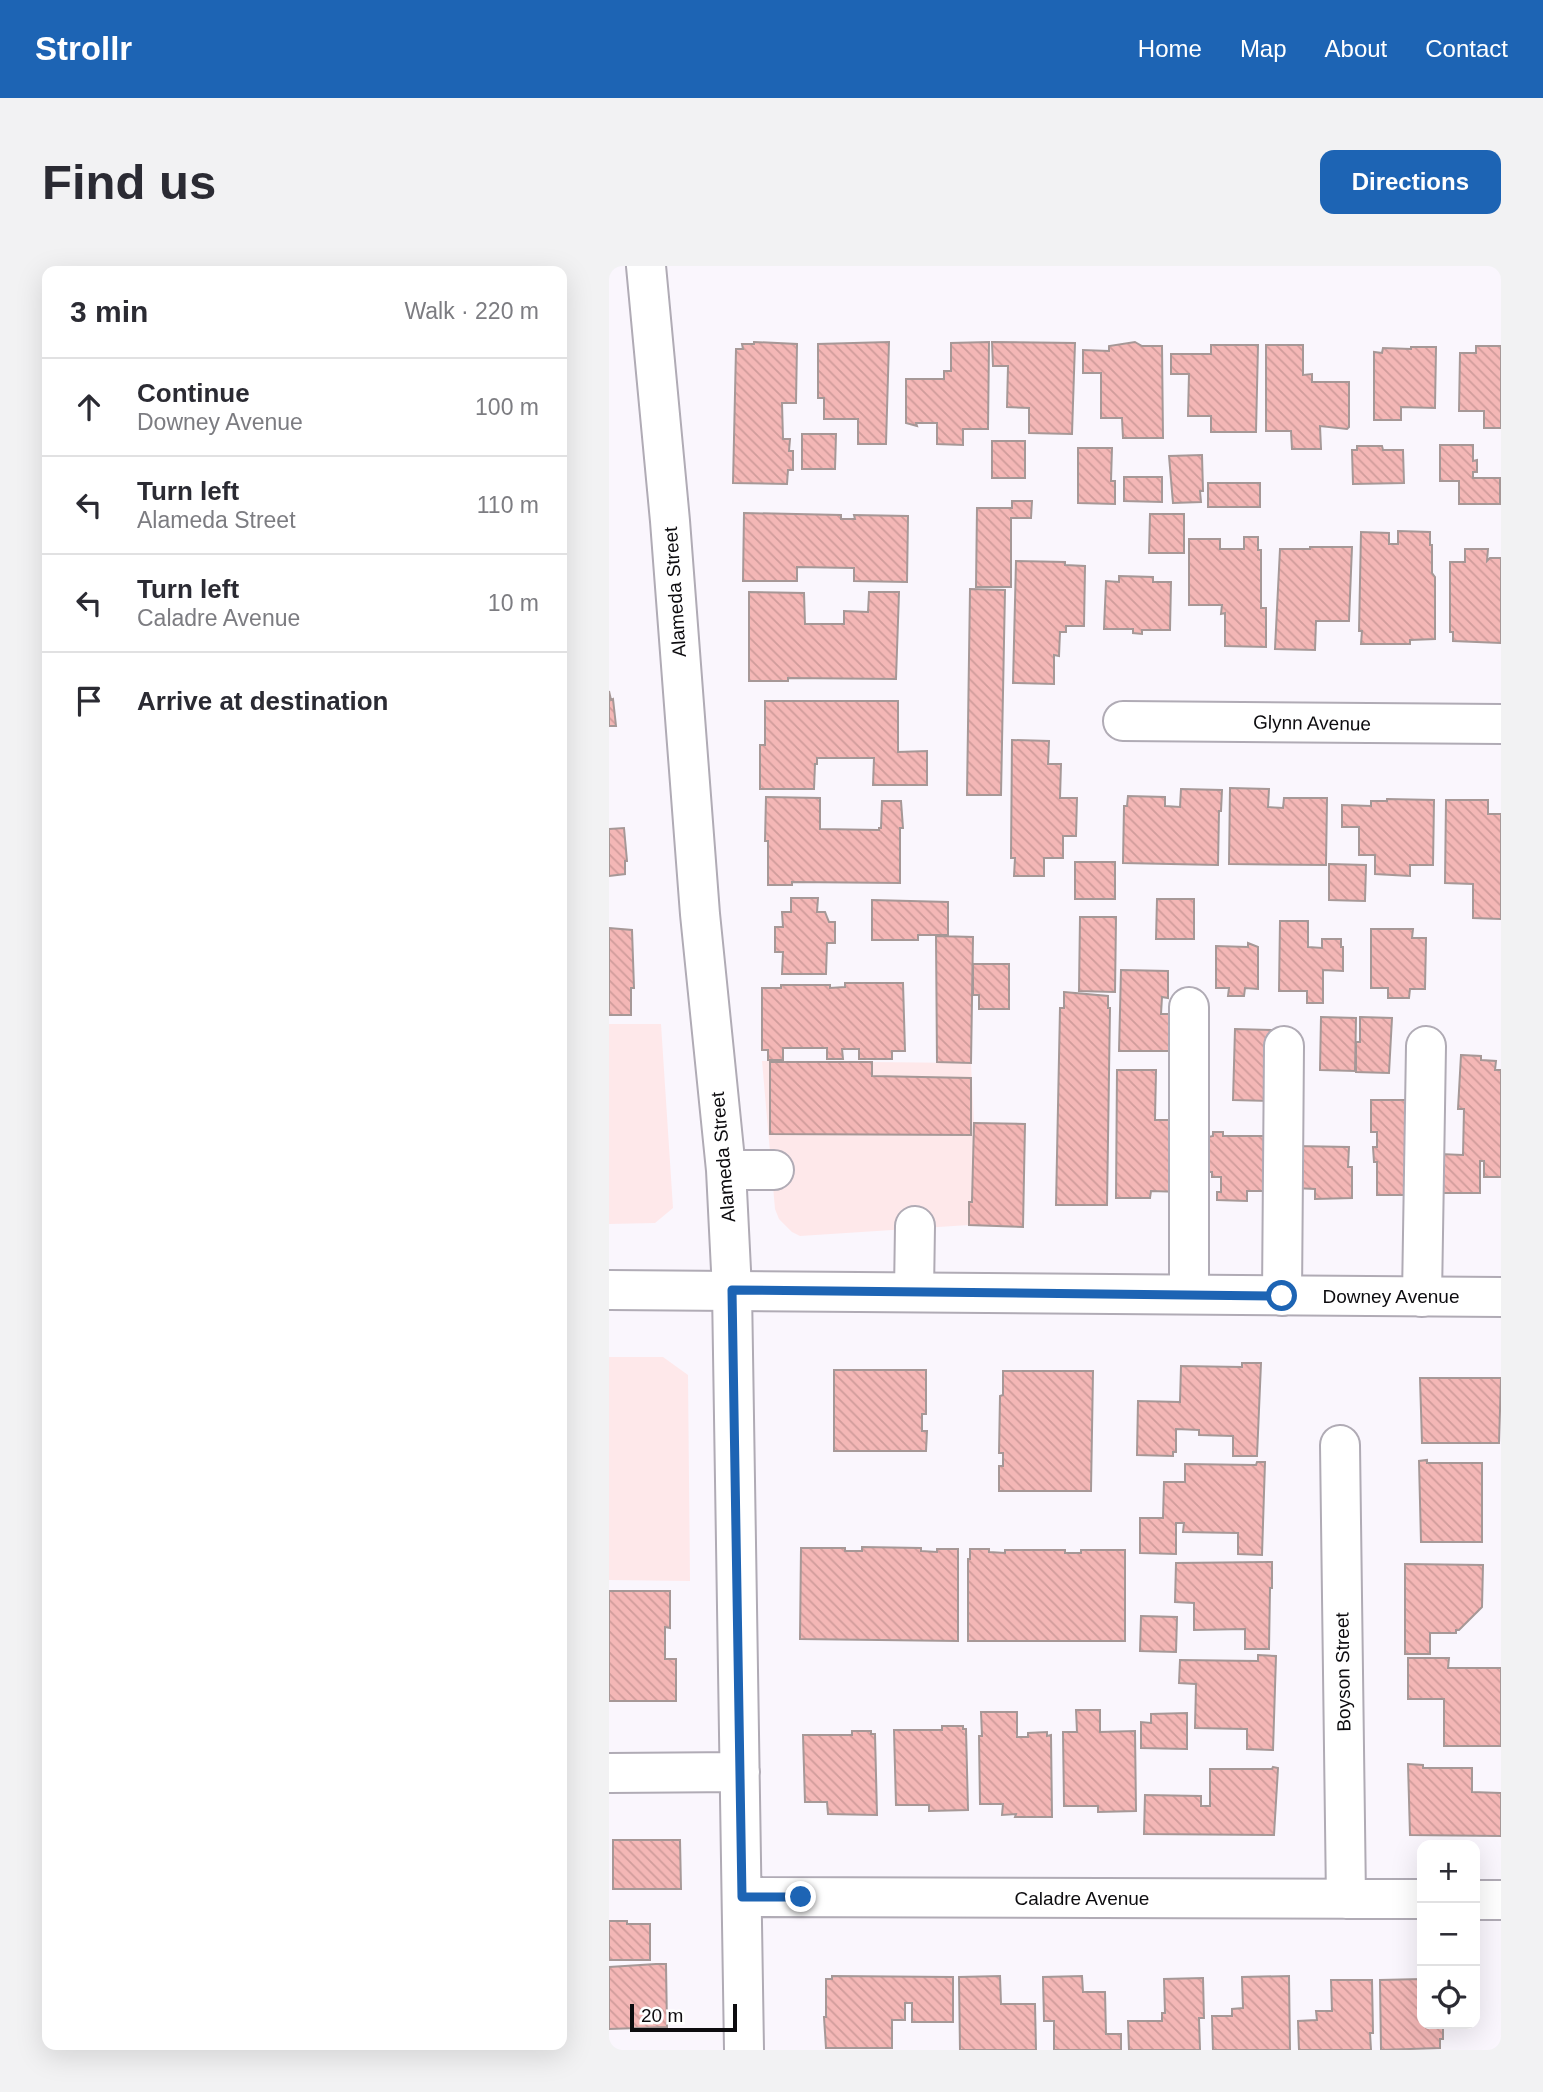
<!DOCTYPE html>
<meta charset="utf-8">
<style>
body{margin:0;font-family:Helvetica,sans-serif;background:#f2f2f3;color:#2b2b33}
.controls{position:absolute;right:21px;bottom:21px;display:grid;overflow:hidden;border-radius:14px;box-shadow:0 7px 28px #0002}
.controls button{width:63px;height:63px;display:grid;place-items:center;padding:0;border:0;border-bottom:2px solid #e1e1e2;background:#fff;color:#2b2b33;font:35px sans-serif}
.scale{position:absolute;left:21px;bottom:18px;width:107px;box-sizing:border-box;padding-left:7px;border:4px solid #0d0c0f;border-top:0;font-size:19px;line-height:24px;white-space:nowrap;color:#0d0c0f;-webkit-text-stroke:5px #fff;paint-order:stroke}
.stop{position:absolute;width:21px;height:21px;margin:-16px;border:5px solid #1d64b4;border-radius:50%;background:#fff}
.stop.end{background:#1d64b4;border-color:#fff;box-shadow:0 2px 7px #0008}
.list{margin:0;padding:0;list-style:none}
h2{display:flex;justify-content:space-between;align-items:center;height:91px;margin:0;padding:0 28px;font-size:30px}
h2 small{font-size:23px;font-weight:400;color:#7c7c81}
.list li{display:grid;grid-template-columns:46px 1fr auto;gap:21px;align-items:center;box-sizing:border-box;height:98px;padding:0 28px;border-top:2px solid #e1e1e2}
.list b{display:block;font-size:26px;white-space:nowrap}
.list p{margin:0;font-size:23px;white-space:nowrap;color:#7c7c81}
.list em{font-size:23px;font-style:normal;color:#7c7c81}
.icon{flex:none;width:38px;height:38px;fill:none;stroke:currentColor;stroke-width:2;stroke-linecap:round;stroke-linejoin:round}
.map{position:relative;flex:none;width:892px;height:1784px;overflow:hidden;border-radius:14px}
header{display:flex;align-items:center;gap:42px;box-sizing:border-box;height:98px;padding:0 35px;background:#1d64b4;color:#fff}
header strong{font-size:33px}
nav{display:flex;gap:38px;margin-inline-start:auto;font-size:24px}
.intro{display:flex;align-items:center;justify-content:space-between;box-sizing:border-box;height:168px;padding:0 42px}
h1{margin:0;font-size:49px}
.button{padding:18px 32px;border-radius:14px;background:#1d64b4;color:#fff;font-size:24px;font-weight:700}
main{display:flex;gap:42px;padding:0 42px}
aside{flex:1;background:#fff;border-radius:14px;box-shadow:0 7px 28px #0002}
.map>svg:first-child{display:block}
.commercial{fill:#fee8ea}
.building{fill:url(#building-back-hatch);stroke:#a69897;stroke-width:2}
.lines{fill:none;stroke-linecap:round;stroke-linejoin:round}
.minor-casing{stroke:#b0abb5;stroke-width:42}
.major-casing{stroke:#b0abb5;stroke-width:42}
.minor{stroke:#fff;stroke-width:38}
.major{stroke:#fff;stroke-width:38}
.route{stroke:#1d64b4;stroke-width:9}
.labels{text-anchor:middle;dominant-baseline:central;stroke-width:5;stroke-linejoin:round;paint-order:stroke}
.street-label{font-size:19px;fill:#0d0c0f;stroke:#fff}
</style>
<header>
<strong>Strollr</strong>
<nav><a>Home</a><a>Map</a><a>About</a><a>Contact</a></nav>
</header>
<div class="intro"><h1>Find us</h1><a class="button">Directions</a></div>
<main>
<aside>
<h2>3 min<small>Walk · 220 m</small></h2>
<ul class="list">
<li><svg class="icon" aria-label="ahead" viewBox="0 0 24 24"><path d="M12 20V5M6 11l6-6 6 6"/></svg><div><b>Continue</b><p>Downey Avenue</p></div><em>100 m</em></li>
<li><svg class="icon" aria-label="left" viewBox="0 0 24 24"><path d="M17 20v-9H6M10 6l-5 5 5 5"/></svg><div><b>Turn left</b><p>Alameda Street</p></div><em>110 m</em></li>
<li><svg class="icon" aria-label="left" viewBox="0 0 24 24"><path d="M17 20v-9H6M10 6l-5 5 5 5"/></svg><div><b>Turn left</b><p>Caladre Avenue</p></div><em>10 m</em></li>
<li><svg class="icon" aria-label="arrive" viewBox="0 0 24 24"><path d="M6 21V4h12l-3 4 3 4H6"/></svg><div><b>Arrive at destination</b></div></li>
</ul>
</aside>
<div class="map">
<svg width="892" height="1784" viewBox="0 0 892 1784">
<defs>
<pattern id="building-back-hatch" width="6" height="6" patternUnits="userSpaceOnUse" patternTransform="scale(1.75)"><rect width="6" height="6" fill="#f4b7b6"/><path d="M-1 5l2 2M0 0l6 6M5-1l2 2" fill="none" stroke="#d09c9b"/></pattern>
</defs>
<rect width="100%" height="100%" fill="#faf6fd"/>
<path class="commercial" d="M0 758H52L64 942 46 957 0 958Z
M153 795 362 797 365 857 363 936 360 937V959L191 970 183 966 170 953 166 943Z
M0 1091H54L79 1109 81 1315 0 1314Z"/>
<path class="building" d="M145 76 188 78 187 137H173L174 173H181L180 185H184V204H179L178 218 124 217 127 83H134L133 78H145Z
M280 76 277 178H249V153H215V132H209V78Z
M380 76 379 163H354V179L328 178V157H307L308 160 297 157V113H335V105H342V77Z
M383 76 466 77 463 168 420 167V142L398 141 399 100H384Z
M526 76 533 80H553L554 172H514L513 152H492V107H474V84L500 85V80Z
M602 79H649L647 166H602V150H579L580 108H562V88H602Z
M657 79H694V109L703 108V116H740V161L738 163 711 160 712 183H683L682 165H657Z
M867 80H892V162H875V145H850L851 87H867Z
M802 81H827L826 142 792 141V154H765V86L773 87 774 82 802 83Z
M193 168H227L226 203H193Z
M383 175H416V212H383Z
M831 179H864V195L868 194V206H864V212H891V238H850V215H831Z
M748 180H773L774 184H794L795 217 744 218 743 184H748Z
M469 182H503L502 215H506V238L469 237Z
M593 189 594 225H591L592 236 564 237 560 190Z
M515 211H553V236L515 235Z
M599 217H651V241H599Z
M403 235H423L422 252H402V321H367L368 242H403Z
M135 247 232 249V253H246L245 249 299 250 298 316 245 315V302L188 301V315H134Z
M541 248H575V287H540Z
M789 265 821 266V279H823V307L826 311V373L801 374V378H752L753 365H750L752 266 780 267V278H789Z
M635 271H649V284H652V342H657V381L616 380V347L612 348 613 339H580V273H611V283H635Z
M701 281H743L740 355H707L706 384 666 383 671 283H701Z
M856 283H879L878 295 881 292H892V377L844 375V366H841V296H856Z
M407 295 456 296V299L476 300 475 360H457V366H451L450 390 445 389V418L404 417Z
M510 310 544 311V316H562L561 364H533V368L524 367V363H495L497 315 510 316Z
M361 323 396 324 392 529H358Z
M140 326 195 327 196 358H235V345L259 346 260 326H290L287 413 179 412V415H140Z
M0 425 2 434 4 433 7 460H0Z
M156 435H289V486L318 485V519H264L265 492H208V498H206L205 523H151V479H156Z
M403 474 440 475 439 498H452L451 532H468L467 570H454V592H435V610H405L406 592H402Z
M621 522 660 523 659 541 674 542 675 532H718L717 599 620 598Z
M572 523 613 524 612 545H610L609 599 514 597 515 540H518L519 530 556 531V540L571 541Z
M157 531 211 532V563L270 564V562H272L273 535H292L294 562H291V617L183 616V619H159V575H156Z
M778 533 825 534 824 599H801V610L766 608V589H750V561H733V539L762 540V535H778Z
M837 534H879V548H892V653L864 652V618L836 617Z
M15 562 18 595H16V608L0 610V563Z
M466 596H506V633H466Z
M720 598 757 599 756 635 720 634Z
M182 632H209L208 646H216L220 656H226V677H218L217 708H173L174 686H166V661H174L173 646H182Z
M548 633H585V673H547Z
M263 634 339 636V669H309V674H263Z
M471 651H507L506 726 470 725Z
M671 655H699V681L713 682V673H732V681H734V705L714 704V737H698V725H670Z
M0 662 23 664 25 722H22V749H0Z
M762 663H804L803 672H817L816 723H801L800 732H779V722H762Z
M327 670 364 671 362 797 328 796Z
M639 677 649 681V723L636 722 635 730H619L620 722H607V680L639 681Z
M364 698H400V743H370V729H364Z
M512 704 559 705V732L553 731 552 748H560L561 785H510Z
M236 717H294L296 785H283V793H250V783H233L234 793H218V782H174V794H159V784H153V722H172V719H221V722L236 721Z
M455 726 499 730V742H501L498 939H447L451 742H455Z
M712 751 747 752 746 805 711 804Z
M751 751 783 752 780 807 747 806V776H751Z
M626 763 663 764 661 835 624 834Z
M852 789 872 790V794L887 795 886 804H892V911H875V895H871V927H831V888L854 889 855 843H849Z
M161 796H263V810L362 812V869L161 868Z
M508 804H547L546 854H572V926L542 925 541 932H507Z
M762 834H800L809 929H768V896H765L764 881H768V866H762Z
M365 857 416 858 414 961 360 959V936H363Z
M604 866H614V870H656L657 925H638V935L608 934V926H612V911H603V906H600L599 871 604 870Z
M685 880 740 881 739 901H743V932L706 933V923L686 922Z
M633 1097H652L648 1190H624V1170L590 1169V1164L567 1163V1186H564V1190L528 1189 529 1135 571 1136 572 1100 633 1101Z
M225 1104H317V1148H313V1165H318L317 1185H225Z
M394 1105H484L482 1225H390V1200H394V1187H390L391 1130 394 1129Z
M811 1112H892L890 1177H813Z
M818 1194V1197H873V1276H812L810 1195Z
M648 1196H656L653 1289 629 1288V1267L574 1266 575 1257H567V1288L531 1287V1252H554L555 1216H576V1198L647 1199Z
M253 1281 312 1282V1285L328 1286V1283H349V1375L191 1373 192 1282H236V1285H253Z
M361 1283H380V1286L396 1287V1284H456V1287H472V1284H516V1375H359V1293H361Z
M661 1296H663V1322H661L660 1383H636V1363L585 1364V1337L566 1336 567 1297Z
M796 1298 874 1299 873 1341 850 1364H847V1367H821V1388H796Z
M0 1325H61V1362L56 1361V1393H67V1435H0Z
M532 1350 568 1351 567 1386 531 1385Z
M649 1389 667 1390 664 1484 638 1483V1463L586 1462 587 1418 570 1417 571 1394 649 1395Z
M799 1392H840L839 1402H892V1480H835V1433H799Z
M467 1444H491V1466L526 1465 527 1545 489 1546V1540H455L454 1466H468Z
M372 1446H408V1471H419V1467L438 1466V1470L442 1469 443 1551H406L407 1548 393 1549 394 1538H371L370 1470H373Z
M578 1447V1483L532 1482V1456L542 1457V1448Z
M333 1460H354V1463H357L359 1544 320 1545V1539H287L285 1464H333Z
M243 1465H262V1468H266L268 1549 219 1548 218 1536H196L194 1469H243Z
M799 1498 814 1499V1502H863V1526L892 1527V1570L801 1569Z
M664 1501 669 1502 665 1569 535 1568 536 1529 592 1530V1540H601V1503H663Z
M4 1574H71L72 1623H4Z
M0 1655H18V1658H41V1694H0Z
M47 1698H57L58 1761 0 1763V1701Z
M223 1710 344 1711V1756H303V1737H296V1754H283V1782H217L215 1751H217V1713H223Z
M391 1710 392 1738H426L427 1784H351L350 1711Z
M473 1710 474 1726H496L497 1768H512V1784H445V1755H435L434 1711Z
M680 1710 681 1784H604L603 1750H623V1743L634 1742 633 1711Z
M594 1712 595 1752H590L591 1784H520L519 1755H553V1747H556L555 1713Z
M813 1713V1758H834V1773H831V1782L772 1784 771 1714Z
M722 1714H763L764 1767H761L762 1784H690L689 1755 708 1754 707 1745H723Z"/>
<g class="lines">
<defs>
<path id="minor" d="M37 0 61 255 91 648 117 904 123 1024 135 1784
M514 455 892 458
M580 741V1028
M117 904H165
M305 1026 306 960
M673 1030 675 780
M813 1031 817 780
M731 1179 737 1633
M0 1507 131 1506
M133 1631 813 1633
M866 1634H892"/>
<path id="major" d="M0 1024 892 1031"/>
</defs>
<use href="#minor" class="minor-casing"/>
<use href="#major" class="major-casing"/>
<use href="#minor" class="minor"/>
<use href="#major" class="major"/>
</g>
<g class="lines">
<path class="route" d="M192 1631H133L123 1024 673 1030"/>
</g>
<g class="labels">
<g class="street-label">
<text transform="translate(66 326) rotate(-94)">Alameda Street</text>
<text transform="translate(703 457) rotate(1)">Glynn Avenue</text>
<text transform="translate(114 891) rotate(-95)">Alameda Street</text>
<text x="782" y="1030">Downey Avenue</text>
<text transform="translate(734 1406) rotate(-91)">Boyson Street</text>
<text x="473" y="1632">Caladre Avenue</text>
</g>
</g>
</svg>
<div class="controls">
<button>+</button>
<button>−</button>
<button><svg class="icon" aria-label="locate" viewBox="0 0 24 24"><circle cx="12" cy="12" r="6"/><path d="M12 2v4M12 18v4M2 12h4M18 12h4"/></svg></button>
</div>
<div class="scale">20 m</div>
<div class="stop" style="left:673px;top:1030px"></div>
<div class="stop end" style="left:192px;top:1631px"></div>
</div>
</main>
